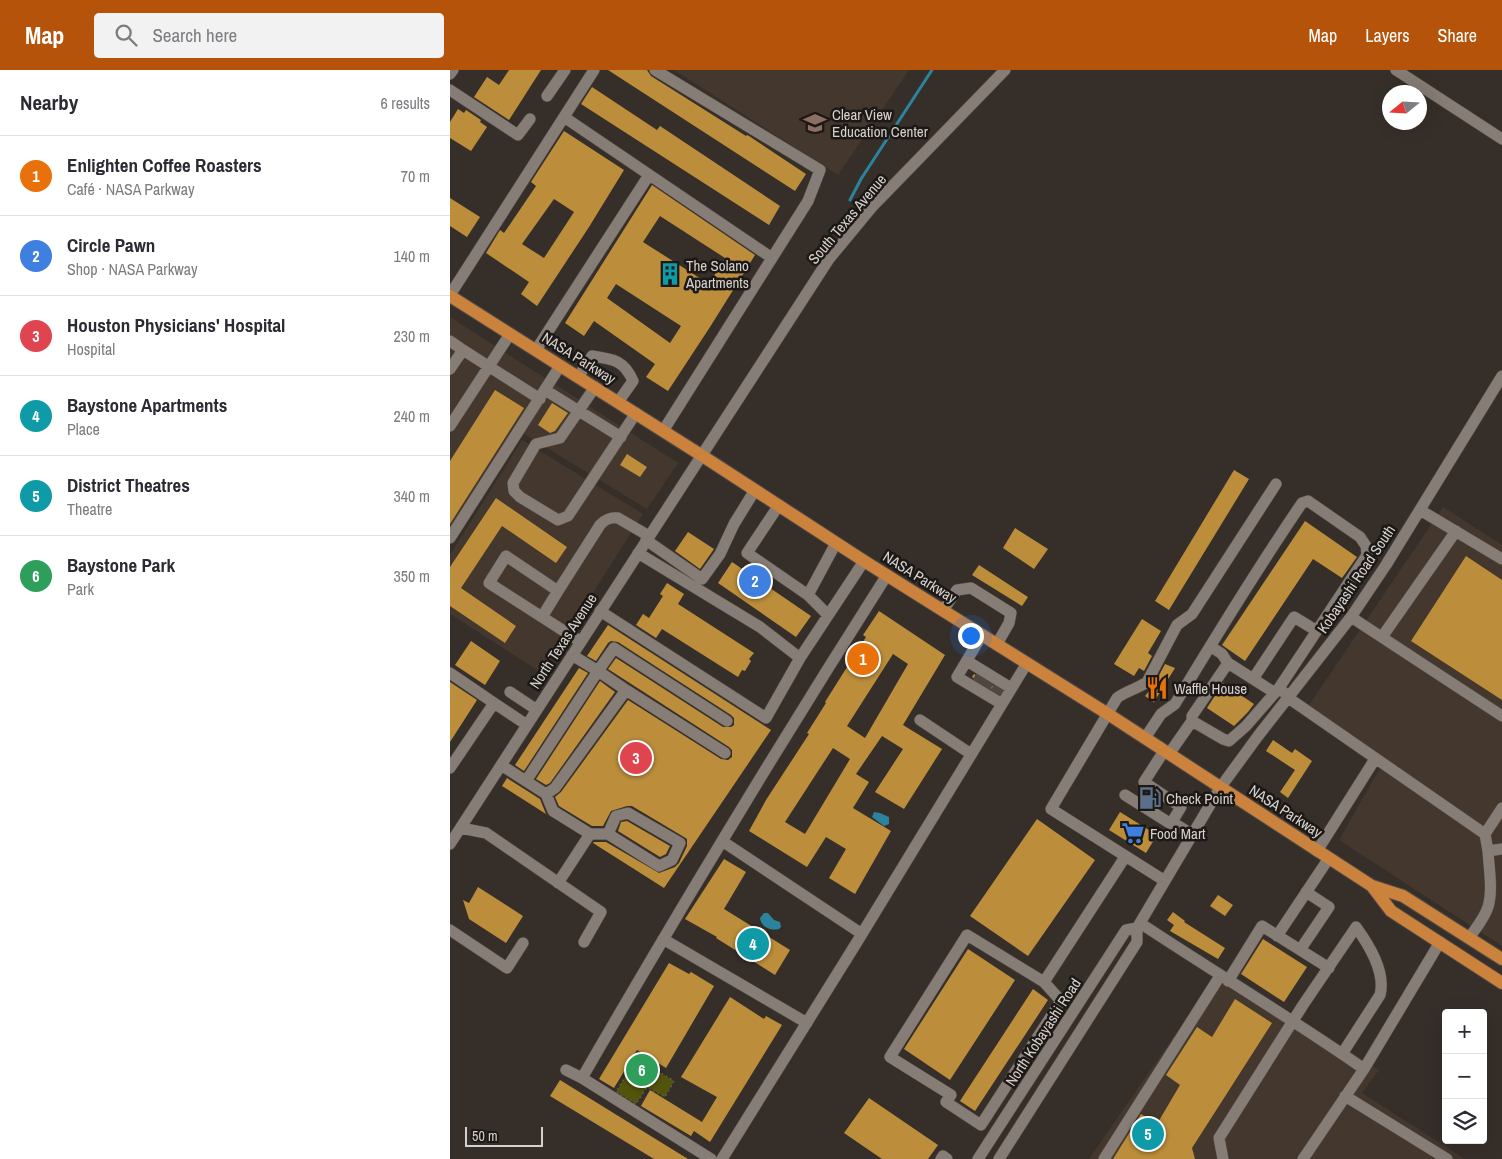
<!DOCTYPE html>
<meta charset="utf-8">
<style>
body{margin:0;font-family:"Archivo Narrow",sans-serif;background:#f2f2f3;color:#2b2b33}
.controls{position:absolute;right:15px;bottom:15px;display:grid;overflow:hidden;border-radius:5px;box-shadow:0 5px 20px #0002}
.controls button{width:45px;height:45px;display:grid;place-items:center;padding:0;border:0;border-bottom:1px solid #e1e1e2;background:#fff;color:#2b2b33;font:25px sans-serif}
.compass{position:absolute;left:932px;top:15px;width:45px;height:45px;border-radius:50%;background:#fff;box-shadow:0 5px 20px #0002;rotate:252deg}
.scale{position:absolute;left:15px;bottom:12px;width:78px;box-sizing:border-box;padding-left:5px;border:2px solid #d6d1cd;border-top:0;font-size:14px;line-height:18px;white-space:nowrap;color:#d6d1cd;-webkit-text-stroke:4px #1b1815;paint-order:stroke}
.you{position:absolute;left:520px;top:565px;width:18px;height:18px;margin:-12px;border:4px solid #fff;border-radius:50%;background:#1a73e8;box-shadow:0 0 0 8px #1a73e833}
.badge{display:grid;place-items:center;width:32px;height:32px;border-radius:50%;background:#b45309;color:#fff;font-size:16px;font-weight:700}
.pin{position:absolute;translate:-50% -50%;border:2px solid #fff;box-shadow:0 1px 5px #0006}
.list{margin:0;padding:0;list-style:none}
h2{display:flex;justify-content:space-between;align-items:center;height:65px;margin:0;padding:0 20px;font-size:21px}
h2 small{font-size:16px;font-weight:400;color:#7c7c81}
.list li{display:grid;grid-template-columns:32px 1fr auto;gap:15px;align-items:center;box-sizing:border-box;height:80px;padding:0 20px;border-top:1px solid #e1e1e2}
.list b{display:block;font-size:19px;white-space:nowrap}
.list p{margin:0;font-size:16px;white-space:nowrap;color:#7c7c81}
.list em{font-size:16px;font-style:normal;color:#7c7c81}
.icon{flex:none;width:28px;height:28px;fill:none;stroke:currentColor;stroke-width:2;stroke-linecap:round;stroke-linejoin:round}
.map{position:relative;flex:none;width:1052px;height:1089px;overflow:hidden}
header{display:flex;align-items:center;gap:30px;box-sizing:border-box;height:70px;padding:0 25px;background:#b45309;color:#fff}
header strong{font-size:24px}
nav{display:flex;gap:28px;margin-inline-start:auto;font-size:18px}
.search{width:350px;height:45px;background:#f2f2f3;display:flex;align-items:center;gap:12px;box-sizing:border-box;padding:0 18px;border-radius:5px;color:#7c7c81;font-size:19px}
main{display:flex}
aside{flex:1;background:#fff}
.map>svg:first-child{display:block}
.built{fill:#44372d}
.green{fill:#52540b}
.water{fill:#2c839e}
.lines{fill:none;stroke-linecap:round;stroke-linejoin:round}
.stream{stroke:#2c839e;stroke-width:3}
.building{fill:#bc8e3b;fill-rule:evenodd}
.minor-tunnel{stroke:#4e4742;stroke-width:11;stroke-dasharray:11 5.5;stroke-linecap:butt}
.minor-casing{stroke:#524b46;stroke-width:12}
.major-casing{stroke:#524b46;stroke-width:14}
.path{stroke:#69635e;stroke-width:2;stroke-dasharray:1 4;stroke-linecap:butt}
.minor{stroke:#867d76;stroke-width:11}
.major{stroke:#cb823d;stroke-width:12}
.labels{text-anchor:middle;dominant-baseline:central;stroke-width:5;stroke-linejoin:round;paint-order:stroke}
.poi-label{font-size:15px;fill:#d6d1cd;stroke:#1b1815;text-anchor:start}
.street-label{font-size:15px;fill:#d6d1cd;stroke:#1b1815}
</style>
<header>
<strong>Map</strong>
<div class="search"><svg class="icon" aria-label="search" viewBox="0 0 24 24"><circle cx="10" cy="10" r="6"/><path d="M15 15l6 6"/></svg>Search here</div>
<nav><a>Map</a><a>Layers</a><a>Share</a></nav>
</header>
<main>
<aside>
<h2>Nearby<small>6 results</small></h2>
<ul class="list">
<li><span class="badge" style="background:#e8710a">1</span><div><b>Enlighten Coffee Roasters</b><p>Café · NASA Parkway</p></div><em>70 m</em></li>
<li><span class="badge" style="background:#3f7fe0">2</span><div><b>Circle Pawn</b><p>Shop · NASA Parkway</p></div><em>140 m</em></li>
<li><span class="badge" style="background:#e0444e">3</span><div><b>Houston Physicians' Hospital</b><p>Hospital</p></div><em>230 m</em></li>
<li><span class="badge" style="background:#0f9aa8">4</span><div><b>Baystone Apartments</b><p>Place</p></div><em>240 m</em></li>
<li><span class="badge" style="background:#0f9aa8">5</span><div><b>District Theatres</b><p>Theatre</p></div><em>340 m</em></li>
<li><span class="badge" style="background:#2e9e5b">6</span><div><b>Baystone Park</b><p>Park</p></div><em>350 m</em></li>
</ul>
</aside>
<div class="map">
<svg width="1052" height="1089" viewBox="0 0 1052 1089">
<rect width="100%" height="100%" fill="#362f29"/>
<path class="built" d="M224 0H459L388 105Z
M0 247 228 393 197 439 71 362 0 471Z
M72 370 193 444 92 603 0 544V485Z
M993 437 1052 475V876L889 770 935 689 859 635Z
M771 898 929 1000 912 1023 1015 1089H639Z"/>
<path class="green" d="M186 988 224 1011 215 1027 197 1017 186 1034 166 1022Z"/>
<path class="water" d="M424 742 430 743 439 747V754L434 756 422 747Z
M314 843H318L324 850 330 852 331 857 329 859C321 861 311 857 310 848Z"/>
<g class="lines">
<path class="stream" d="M400 130 411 109 482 0"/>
</g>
<path class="building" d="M59 0H91L59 50 24 27 37 7 49 15Z
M158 0H197L201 6 296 66 297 65 299 66 356 104 345 121Z
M142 17 207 60 210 56 330 136 319 155 131 34Z
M8 39 14 43 16 40 31 50 30 52 37 57 21 81 0 68V52Z
M114 61 174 100 139 157 87 236 71 224 79 212 36 183 50 160 54 163 86 116 81 112ZM104 129 124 142 94 188 72 174Z
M202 115 305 185 260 257 218 321 196 307 205 294 144 251 134 266 115 253ZM210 146 275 188 259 214 193 172ZM166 214 231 256 220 273 157 228Z
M0 128 30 147 17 167 0 156Z
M45 320 74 338 0 454V391Z
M102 333 118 343 105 361 100 363 88 355Z
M177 384 197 397 190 407 170 395Z
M784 400 799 409 719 540 705 531Z
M46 428 117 477 106 493 52 456 11 518 66 556 55 573 0 536V497Z
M855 451 907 487 892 508 863 489 795 591 772 575Z
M565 458 598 479 584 499 553 478Z
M238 462 264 479 250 499 225 481Z
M1016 486 1052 510V630L961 571Z
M282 492 361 546 346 567 268 513Z
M529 495 578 527 572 536 522 505Z
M217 513 234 524 228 534 304 583 299 589 301 591 295 601 292 600 288 607 212 559 206 568 186 555 193 544 199 548 213 526 210 524Z
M429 541 495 585 453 655 492 679 454 739 425 722 453 679 432 666 406 704 419 712 403 738 441 761 405 824 379 808 396 779 376 767 357 797 299 761 316 730 359 664 357 663 376 633 375 632 416 567 413 565ZM443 584 458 594 415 668 397 656ZM383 678 400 689 355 764 335 752Z
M692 549 711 561 698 583 702 586 694 601 689 598 684 606 664 594Z
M158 555 321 660 214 818 143 773 144 772H156L209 803 225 797 229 793 237 776V769L234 767 182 736H177L161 741 153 756H142L109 736 105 727 111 722 178 630 271 689 278 690 282 687V680L279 677 158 599 166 588 273 657H281L284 655V648L281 645 168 572 161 571 158 573 146 591 137 586Z
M21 571 50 591 35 615 5 595Z
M715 594 725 598 704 632 695 626 704 615Z
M129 598 138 603 74 701 65 695Z
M524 604 551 621 549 624 522 607Z
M150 611 165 622 100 713 96 715 86 709Z
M0 612 27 630 0 672Z
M773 613 804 634 798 642 784 656 757 638Z
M823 670 842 683 845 679 862 691 838 728 830 722 845 700 816 681Z
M57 708 90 729 96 744 52 716Z
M670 742 707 765 696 783 659 760Z
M587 749 645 790 578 886 520 846Z
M177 751 220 776 216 784 210 787 168 761 171 752Z
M274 789 296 802 274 839 340 880 325 905 266 868 267 867 235 849Z
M28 817 73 846 56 873 19 849 13 830 19 833Z
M768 825 783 835 775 846 760 836Z
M723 842 735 851 734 852 775 878 768 889 720 861 724 855 717 850Z
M813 869 857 897 834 932 791 904Z
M518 879 565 910 500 1010 454 979Z
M219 893 239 904 241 902 264 916 216 998 187 980 164 1018 149 1009Z
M583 919 598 930 525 1041 510 1031Z
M280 927 314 949 316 946 332 955 260 1072 244 1061 241 1066 191 1036 200 1020 252 1052 267 1027 231 1007Z
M785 929 822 953 742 1078 745 1089H663L691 1044 707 1054 730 1015 716 1005 747 957 762 967Z
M110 1010 238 1089H204L100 1026Z
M419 1028 488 1075 478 1089H432L394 1063Z"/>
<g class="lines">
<path class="minor-tunnel" d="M527 613 532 605
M535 617 540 610
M544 624 550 616"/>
<defs>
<path id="minor" d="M205 0 370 100 358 131 213 361
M946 0 1052 69
M0 4 3 0
M0 20 68 65 80 49
M97 26 115 0
M114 47 322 188
M0 225 144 0
M0 271 13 280
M86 280 199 105
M0 299 13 280 90 329
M128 307 142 286C163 289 174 290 183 311L168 332
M145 317 110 368 86 374 63 413 64 421 70 427 108 450 118 446 186 343
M95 320 171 367
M0 356 60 264
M329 435 297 483 358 525 378 545
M970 440 1052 489
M0 468 110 296
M196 470 252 509 270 484 284 454 305 420
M188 483 310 557 350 588
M358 525 386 473
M493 540 507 520 521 518 561 543 559 553 547 574
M150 541 316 648 350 588 414 491
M92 547 108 521
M901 547 1052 646
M532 565 507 607 552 634
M932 567 1006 461
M131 572 39 513 56 486 108 521 150 455C154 450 161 447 168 448L199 466
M122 585 148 601 164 578 277 651
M517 591 561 618
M778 593 825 623
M0 603 44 633
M803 609 844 547 867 561
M176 620 275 683
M60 622 87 640
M837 627 1035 764 1038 781
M470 650 521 684
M742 651V646L778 593 772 584 760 576
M695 668 711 644 725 634C766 566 807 499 852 433L858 431 910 467 916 476 917 485 829 618 838 626
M714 681 694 712 731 737 722 752 743 765
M719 684 742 651 773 669 779 671 796 656 829 618
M51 695 96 724 103 741 140 764 108 813
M0 698 44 633 77 655
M76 711 148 601 176 620 105 718 96 724
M675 725 721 754 722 752
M11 758 36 763 151 842 134 872
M140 764H158L209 796 222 790 230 773 178 743 166 746 158 764
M1035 764 1052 738
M272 771 412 864
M0 774 379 189 422 137 555 0
M867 781 925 689
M715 811 601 739 667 628C676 621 687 619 697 612L727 555 742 544 826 414
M690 853C764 902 841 948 914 999
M0 860 57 898 73 873
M517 865 594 912 611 931 531 1055 496 1032 501 1025 440 987Z
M827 866 879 788
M1019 868C1026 858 1034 849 1038 837 1043 820 1039 799 1038 781L1052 779
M213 869 357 953
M850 880 879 837 856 822
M778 911 812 856 879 898
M594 912 675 787
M116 1000 132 1008 261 1089
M132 1008C230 838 332 670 437 505
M895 1026 997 1089
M272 1089 407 872 577 593
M491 1089 493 1086 497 1089
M528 1089 676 860 687 858
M549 1089 687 872V858L770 718 808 666 901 547 936 495 1052 306
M654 1089 770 906
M773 1089 769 1068 853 935 906 857C919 875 936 902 930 925L892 984
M853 1089 914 999 990 872"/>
<path id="major" d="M0 226 251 385 414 491 658 644 922 816 953 826 1052 889
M922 816 941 841 1052 913"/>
</defs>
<use href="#minor" class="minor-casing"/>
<use href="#major" class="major-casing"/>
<path class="path" d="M186 988 224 1011 215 1027 197 1017 186 1034 166 1022Z"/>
<use href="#minor" class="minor"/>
<use href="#major" class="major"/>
</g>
<defs>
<symbol id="school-bare" viewBox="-9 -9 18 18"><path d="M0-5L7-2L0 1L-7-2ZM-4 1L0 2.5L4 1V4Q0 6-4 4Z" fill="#8d6e63" stroke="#1b1815" stroke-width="2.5" paint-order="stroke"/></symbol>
<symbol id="building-bare" viewBox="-9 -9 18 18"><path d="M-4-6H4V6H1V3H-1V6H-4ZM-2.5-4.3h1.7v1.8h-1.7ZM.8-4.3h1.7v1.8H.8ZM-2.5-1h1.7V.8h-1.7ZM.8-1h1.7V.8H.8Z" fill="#0f9aa8" stroke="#1b1815" stroke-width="2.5" paint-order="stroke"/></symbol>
<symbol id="restaurant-bare" viewBox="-9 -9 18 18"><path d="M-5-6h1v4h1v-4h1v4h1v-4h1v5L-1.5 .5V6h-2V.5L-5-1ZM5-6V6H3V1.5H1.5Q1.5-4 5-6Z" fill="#e8710a" stroke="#1b1815" stroke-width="2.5" paint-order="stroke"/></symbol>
<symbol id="fuel-bare" viewBox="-9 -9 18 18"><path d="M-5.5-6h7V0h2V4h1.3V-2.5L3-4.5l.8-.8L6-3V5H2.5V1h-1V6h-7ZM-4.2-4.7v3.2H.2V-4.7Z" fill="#5c6f8a" stroke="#1b1815" stroke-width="2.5" paint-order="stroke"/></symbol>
<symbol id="supermarket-bare" viewBox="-9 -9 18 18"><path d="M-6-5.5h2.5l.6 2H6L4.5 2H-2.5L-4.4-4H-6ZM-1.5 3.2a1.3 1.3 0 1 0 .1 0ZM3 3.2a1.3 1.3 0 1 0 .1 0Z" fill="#3f7fe0" stroke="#1b1815" stroke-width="2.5" paint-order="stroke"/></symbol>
</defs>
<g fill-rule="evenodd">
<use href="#school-bare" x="349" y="37" width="32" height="32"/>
<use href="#building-bare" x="204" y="188" width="32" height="32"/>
<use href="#restaurant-bare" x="691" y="602" width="32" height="32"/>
<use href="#fuel-bare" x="684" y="712" width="32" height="32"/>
<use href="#supermarket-bare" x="667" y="747" width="32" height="32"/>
</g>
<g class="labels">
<g class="poi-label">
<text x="382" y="44">Clear View<tspan x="382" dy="17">Education Center</tspan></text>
<text x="236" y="195">The Solano<tspan x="236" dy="17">Apartments</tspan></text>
<text x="724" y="618">Waffle House</text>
<text x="716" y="728">Check Point</text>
<text x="700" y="763">Food Mart</text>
</g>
<g class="street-label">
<text transform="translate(397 149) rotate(-50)">South Texas Avenue</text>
<text transform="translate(129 288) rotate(32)">NASA Parkway</text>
<text transform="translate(470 507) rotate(32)">NASA Parkway</text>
<text transform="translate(906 509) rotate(-56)">Kobayashi Road South</text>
<text transform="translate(113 571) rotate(-57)">North Texas Avenue</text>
<text transform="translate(836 741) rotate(33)">NASA Parkway</text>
<text transform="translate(593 962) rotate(-57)">North Kobayashi Road</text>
</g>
</g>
</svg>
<div class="controls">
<button>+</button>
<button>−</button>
<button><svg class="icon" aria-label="layers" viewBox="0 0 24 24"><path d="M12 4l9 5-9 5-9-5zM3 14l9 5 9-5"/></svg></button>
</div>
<svg class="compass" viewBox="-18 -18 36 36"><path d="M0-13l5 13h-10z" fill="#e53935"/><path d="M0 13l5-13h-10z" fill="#7c7c81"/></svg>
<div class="scale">50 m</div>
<div class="you"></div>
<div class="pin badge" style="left:413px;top:589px;background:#e8710a">1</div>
<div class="pin badge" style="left:305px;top:511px;background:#3f7fe0">2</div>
<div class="pin badge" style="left:186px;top:688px;background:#e0444e">3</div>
<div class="pin badge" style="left:303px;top:874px;background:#0f9aa8">4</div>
<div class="pin badge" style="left:698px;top:1064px;background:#0f9aa8">5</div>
<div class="pin badge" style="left:192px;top:1000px;background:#2e9e5b">6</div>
</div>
</main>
